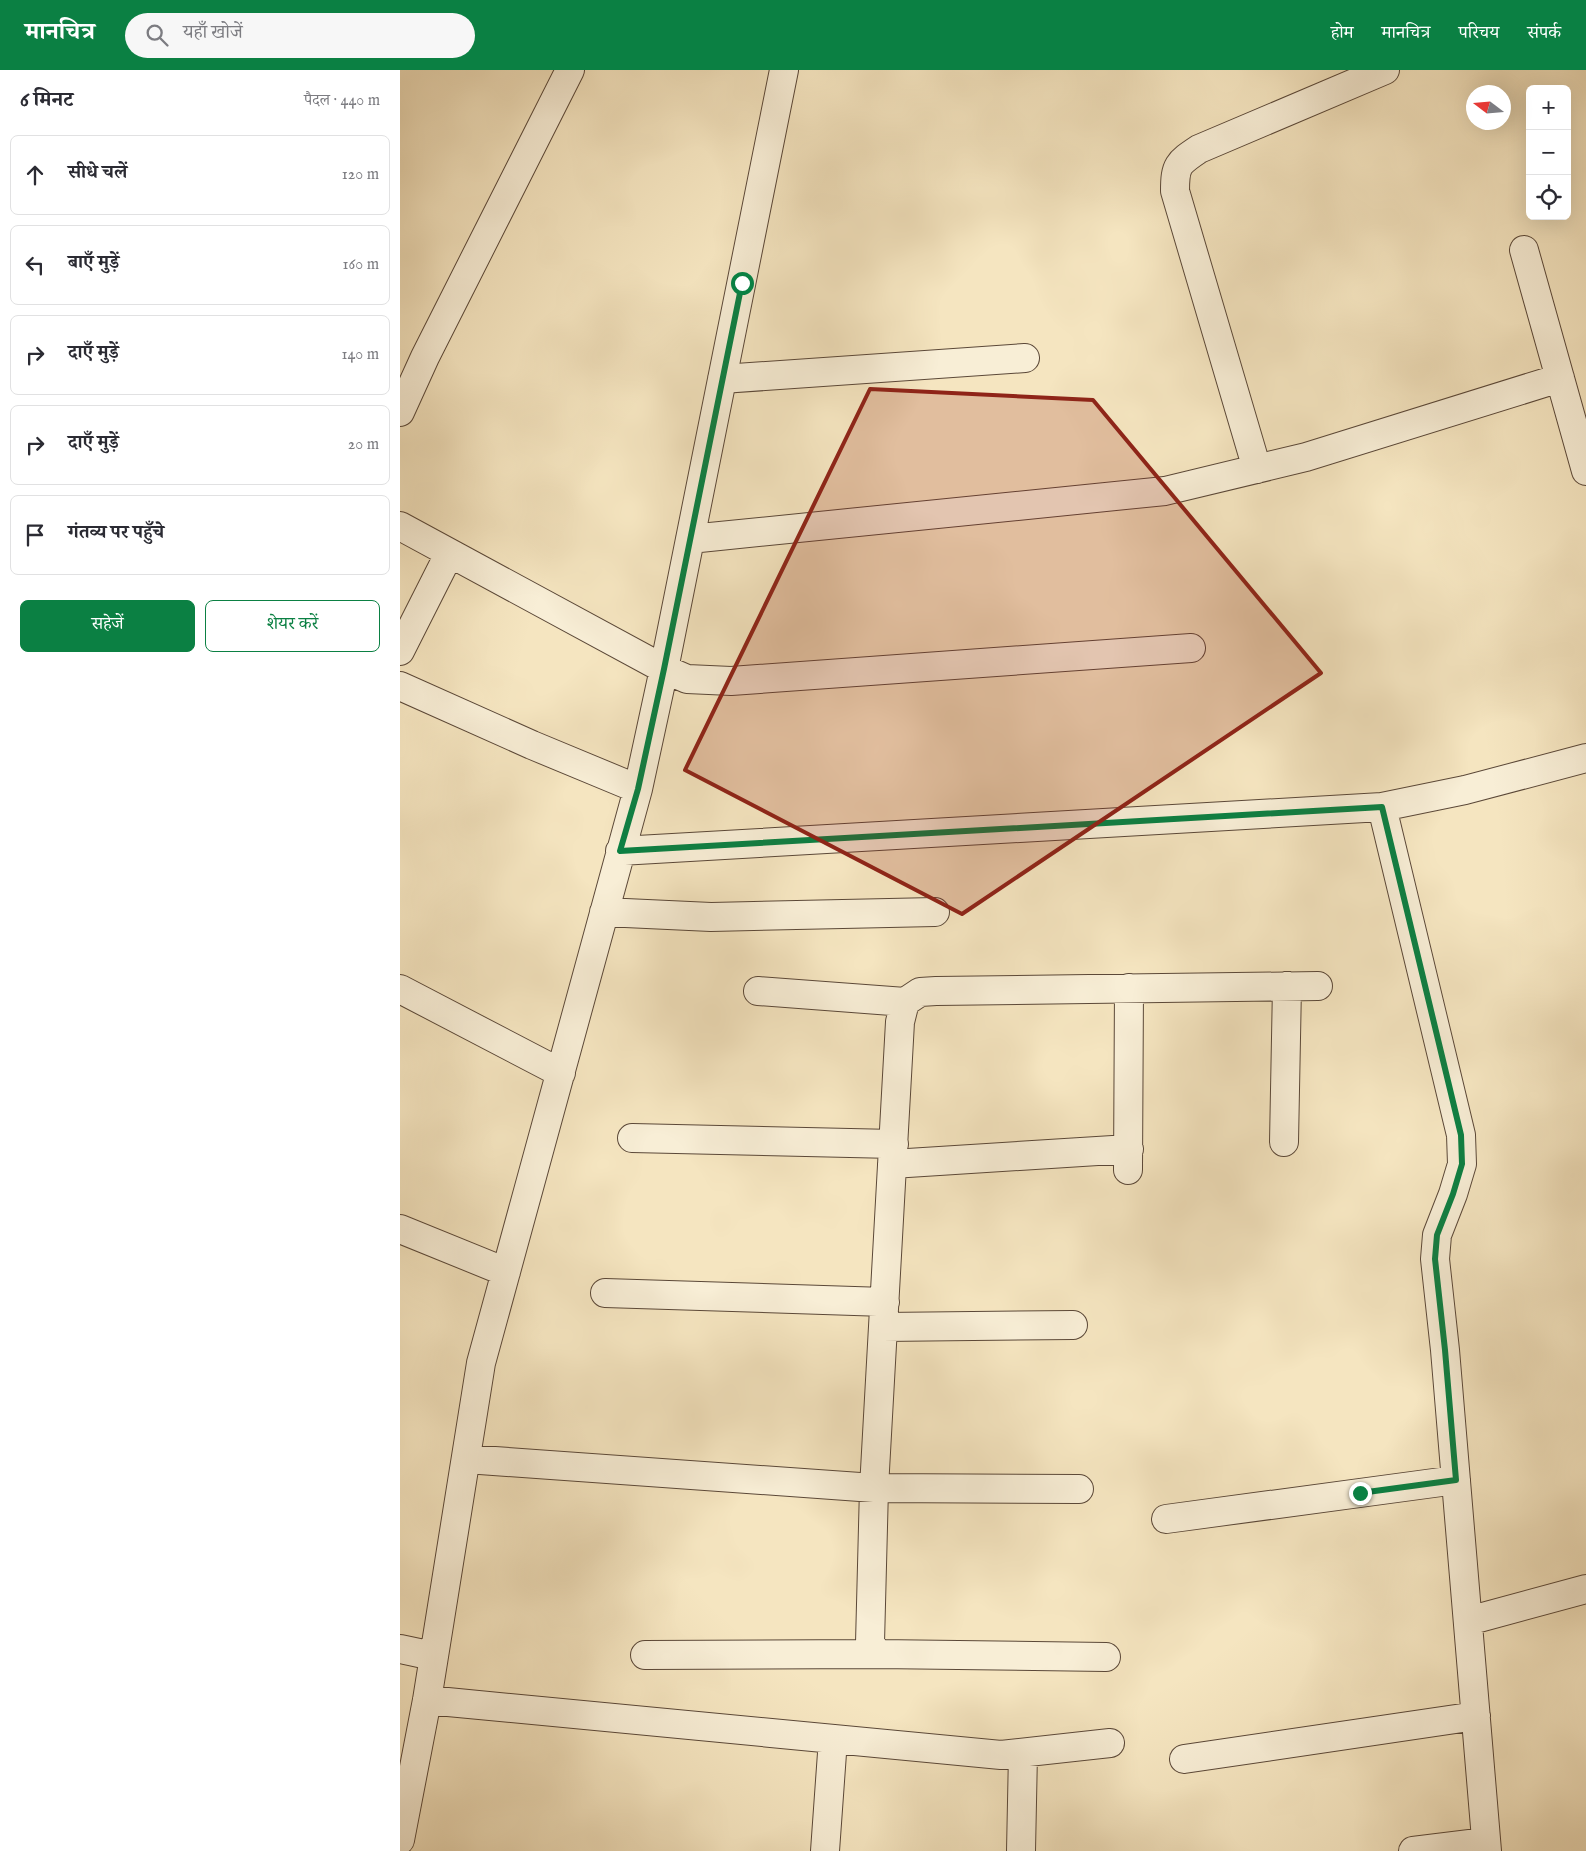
<!DOCTYPE html>
<html lang="hi">
<meta charset="utf-8">
<style>
body{margin:0;font-family:"IM FELL English","Noto Serif Devanagari",serif;background:#f7f7f7;color:#2b2b33}
.controls{position:absolute;right:15px;top:15px;display:grid;overflow:hidden;border-radius:8px;box-shadow:0 5px 20px #0002}
.controls button{width:45px;height:45px;display:grid;place-items:center;padding:0;border:0;border-bottom:1px solid #e1e1e2;background:#fff;color:#2b2b33;font:25px sans-serif}
.compass{position:absolute;left:1066px;top:15px;width:45px;height:45px;border-radius:50%;background:#fff;box-shadow:0 5px 20px #0002;rotate:286deg}
.stop{position:absolute;width:15px;height:15px;margin:-11px;border:4px solid #0b8043;border-radius:50%;background:#fff}
.stop.end{background:#0b8043;border-color:#fff;box-shadow:0 1px 5px #0008}
.list{margin:0;padding:0;list-style:none}
h2{display:flex;justify-content:space-between;align-items:center;height:65px;margin:0;padding:0 20px;font-size:21px}
h2 small{font-size:16px;font-weight:400;color:#7c7c81}
.list li{display:grid;grid-template-columns:32px 1fr auto;gap:15px;align-items:center;box-sizing:border-box;height:80px;margin:0 10px 10px;padding:0 10px;border:1px solid #e1e1e2;border-radius:8px}
.list b{display:block;font-size:19px;white-space:nowrap}
.list em{font-size:16px;font-style:normal;color:#7c7c81}
.actions{display:flex;gap:10px;padding:15px 20px}
.actions a{flex:1;padding:11px 0;border:1px solid #0b8043;border-radius:8px;text-align:center;font-size:18px;color:#0b8043}
.actions .main{background:#0b8043;color:#fff}
.icon{flex:none;width:28px;height:28px;fill:none;stroke:currentColor;stroke-width:2;stroke-linecap:round;stroke-linejoin:round}
.map{position:relative;flex:none;width:1186px;height:1781px;overflow:hidden}
header{display:flex;align-items:center;gap:30px;box-sizing:border-box;height:70px;padding:0 25px;background:#0b8043;color:#fff}
header strong{font-size:24px}
nav{display:flex;gap:28px;margin-inline-start:auto;font-size:18px}
.search{width:350px;height:45px;background:#f7f7f7;display:flex;align-items:center;gap:12px;box-sizing:border-box;padding:0 18px;border-radius:28px;color:#7c7c81;font-size:19px}
main{display:flex}
aside{flex:1;background:#fff}
.map>svg:first-child{display:block}
.lines{fill:none;stroke-linecap:round;stroke-linejoin:round}
.minor-casing{stroke:#5b4838;stroke-width:30}
.minor{stroke:#f8eed6;stroke-width:28}
.route{stroke:#0b8043;stroke-width:6}
.marked{fill:#8f2418;fill-opacity:0.2;stroke:#8f2418;stroke-width:4;stroke-linejoin:round}
</style>
<header>
<strong>मानचित्र</strong>
<div class="search"><svg class="icon" aria-label="search" viewBox="0 0 24 24"><circle cx="10" cy="10" r="6"/><path d="M15 15l6 6"/></svg>यहाँ खोजें</div>
<nav><a>होम</a><a>मानचित्र</a><a>परिचय</a><a>संपर्क</a></nav>
</header>
<main>
<aside>
<h2>6 मिनट<small>पैदल · 440 m</small></h2>
<ul class="list">
<li><svg class="icon" aria-label="ahead" viewBox="0 0 24 24"><path d="M12 20V5M6 11l6-6 6 6"/></svg><div><b>सीधे चलें</b></div><em>120 m</em></li>
<li><svg class="icon" aria-label="left" viewBox="0 0 24 24"><path d="M17 20v-9H6M10 6l-5 5 5 5"/></svg><div><b>बाएँ मुड़ें</b></div><em>160 m</em></li>
<li><svg class="icon" aria-label="right" viewBox="0 0 24 24"><path d="M7 20v-9h11M14 6l5 5-5 5"/></svg><div><b>दाएँ मुड़ें</b></div><em>140 m</em></li>
<li><svg class="icon" aria-label="right" viewBox="0 0 24 24"><path d="M7 20v-9h11M14 6l5 5-5 5"/></svg><div><b>दाएँ मुड़ें</b></div><em>20 m</em></li>
<li><svg class="icon" aria-label="arrive" viewBox="0 0 24 24"><path d="M6 21V4h12l-3 4 3 4H6"/></svg><div><b>गंतव्य पर पहुँचे</b></div></li>
</ul>
<div class="actions"><a class="main">सहेजें</a><a>शेयर करें</a></div>
</aside>
<div class="map">
<svg width="1186" height="1781" viewBox="0 0 1186 1781">
<rect width="100%" height="100%" fill="#f5e5c0"/>
<filter id="stains"><feTurbulence type="fractalNoise" baseFrequency=".004" numOctaves="4"/><feColorMatrix values="0 0 0 0 .2 0 0 0 0 .09 0 0 0 0 .02 0 0 0 .5 -.17"/></filter>
<radialGradient id="worn" r=".72"><stop offset=".6" stop-color="#630" stop-opacity="0"/><stop offset="1" stop-color="#630" stop-opacity=".3"/></radialGradient>
<g class="lines">
<defs>
<path id="minor" d="M1124 180 1186 401
M322 309 625 288
M0 342 25 287 170 0
M857 399 775 121C775 95 778 93 799 79L985 0
M0 456 264 599 287 609 331 611 791 578
M290 469 765 421 906 387 1160 308
M0 581 49 484
M0 616 132 675 238 719
M982 737 1061 1065 1062 1094 1053 1124 1037 1165 1035 1189 1045 1280 1087 1781
M220 781 982 737 1065 720 1186 688
M204 842 311 847 535 842
M0 919 161 1003
M358 921 505 932
M232 1068 494 1074
M884 1072 887 916
M492 1094 729 1079
M728 1100 729 918
M0 1159 106 1202
M205 1223 485 1232
M483 1257 673 1255
M66 1389 474 1418 679 1419
M766 1449 1056 1410
M1068 1551 1186 1519
M0 1579 33 1586
M245 1585 478 1584
M706 1587 478 1584 470 1573 474 1418 500 952 505 932 520 922 536 921 918 916
M27 1630 601 1685 710 1673
M784 1689 1076 1646
M0 1770 27 1630 81 1293 238 719 264 599 384 0
M425 1781 433 1669
M621 1781 623 1683
M1013 1781 1086 1772"/>
</defs>
<use href="#minor" class="minor-casing"/>
<use href="#minor" class="minor"/>
</g>
<g class="lines">
<path class="route" d="M342 213 264 599 238 719 220 781 982 737 1061 1065 1062 1094 1053 1124 1037 1165 1035 1189 1045 1280 1056 1410 960 1423"/>
</g>
<path class="marked" d="M470 319 693 330 921 603 562 844 285 700Z"/>
<rect width="100%" height="100%" filter="url(#stains)"/>
<rect width="100%" height="100%" fill="url(#worn)"/>
</svg>
<div class="controls">
<button>+</button>
<button>−</button>
<button><svg class="icon" aria-label="locate" viewBox="0 0 24 24"><circle cx="12" cy="12" r="6"/><path d="M12 2v4M12 18v4M2 12h4M18 12h4"/></svg></button>
</div>
<svg class="compass" viewBox="-18 -18 36 36"><path d="M0-13l5 13h-10z" fill="#e53935"/><path d="M0 13l5-13h-10z" fill="#7c7c81"/></svg>
<div class="stop" style="left:342px;top:213px"></div>
<div class="stop end" style="left:960px;top:1423px"></div>
</div>
</main>
